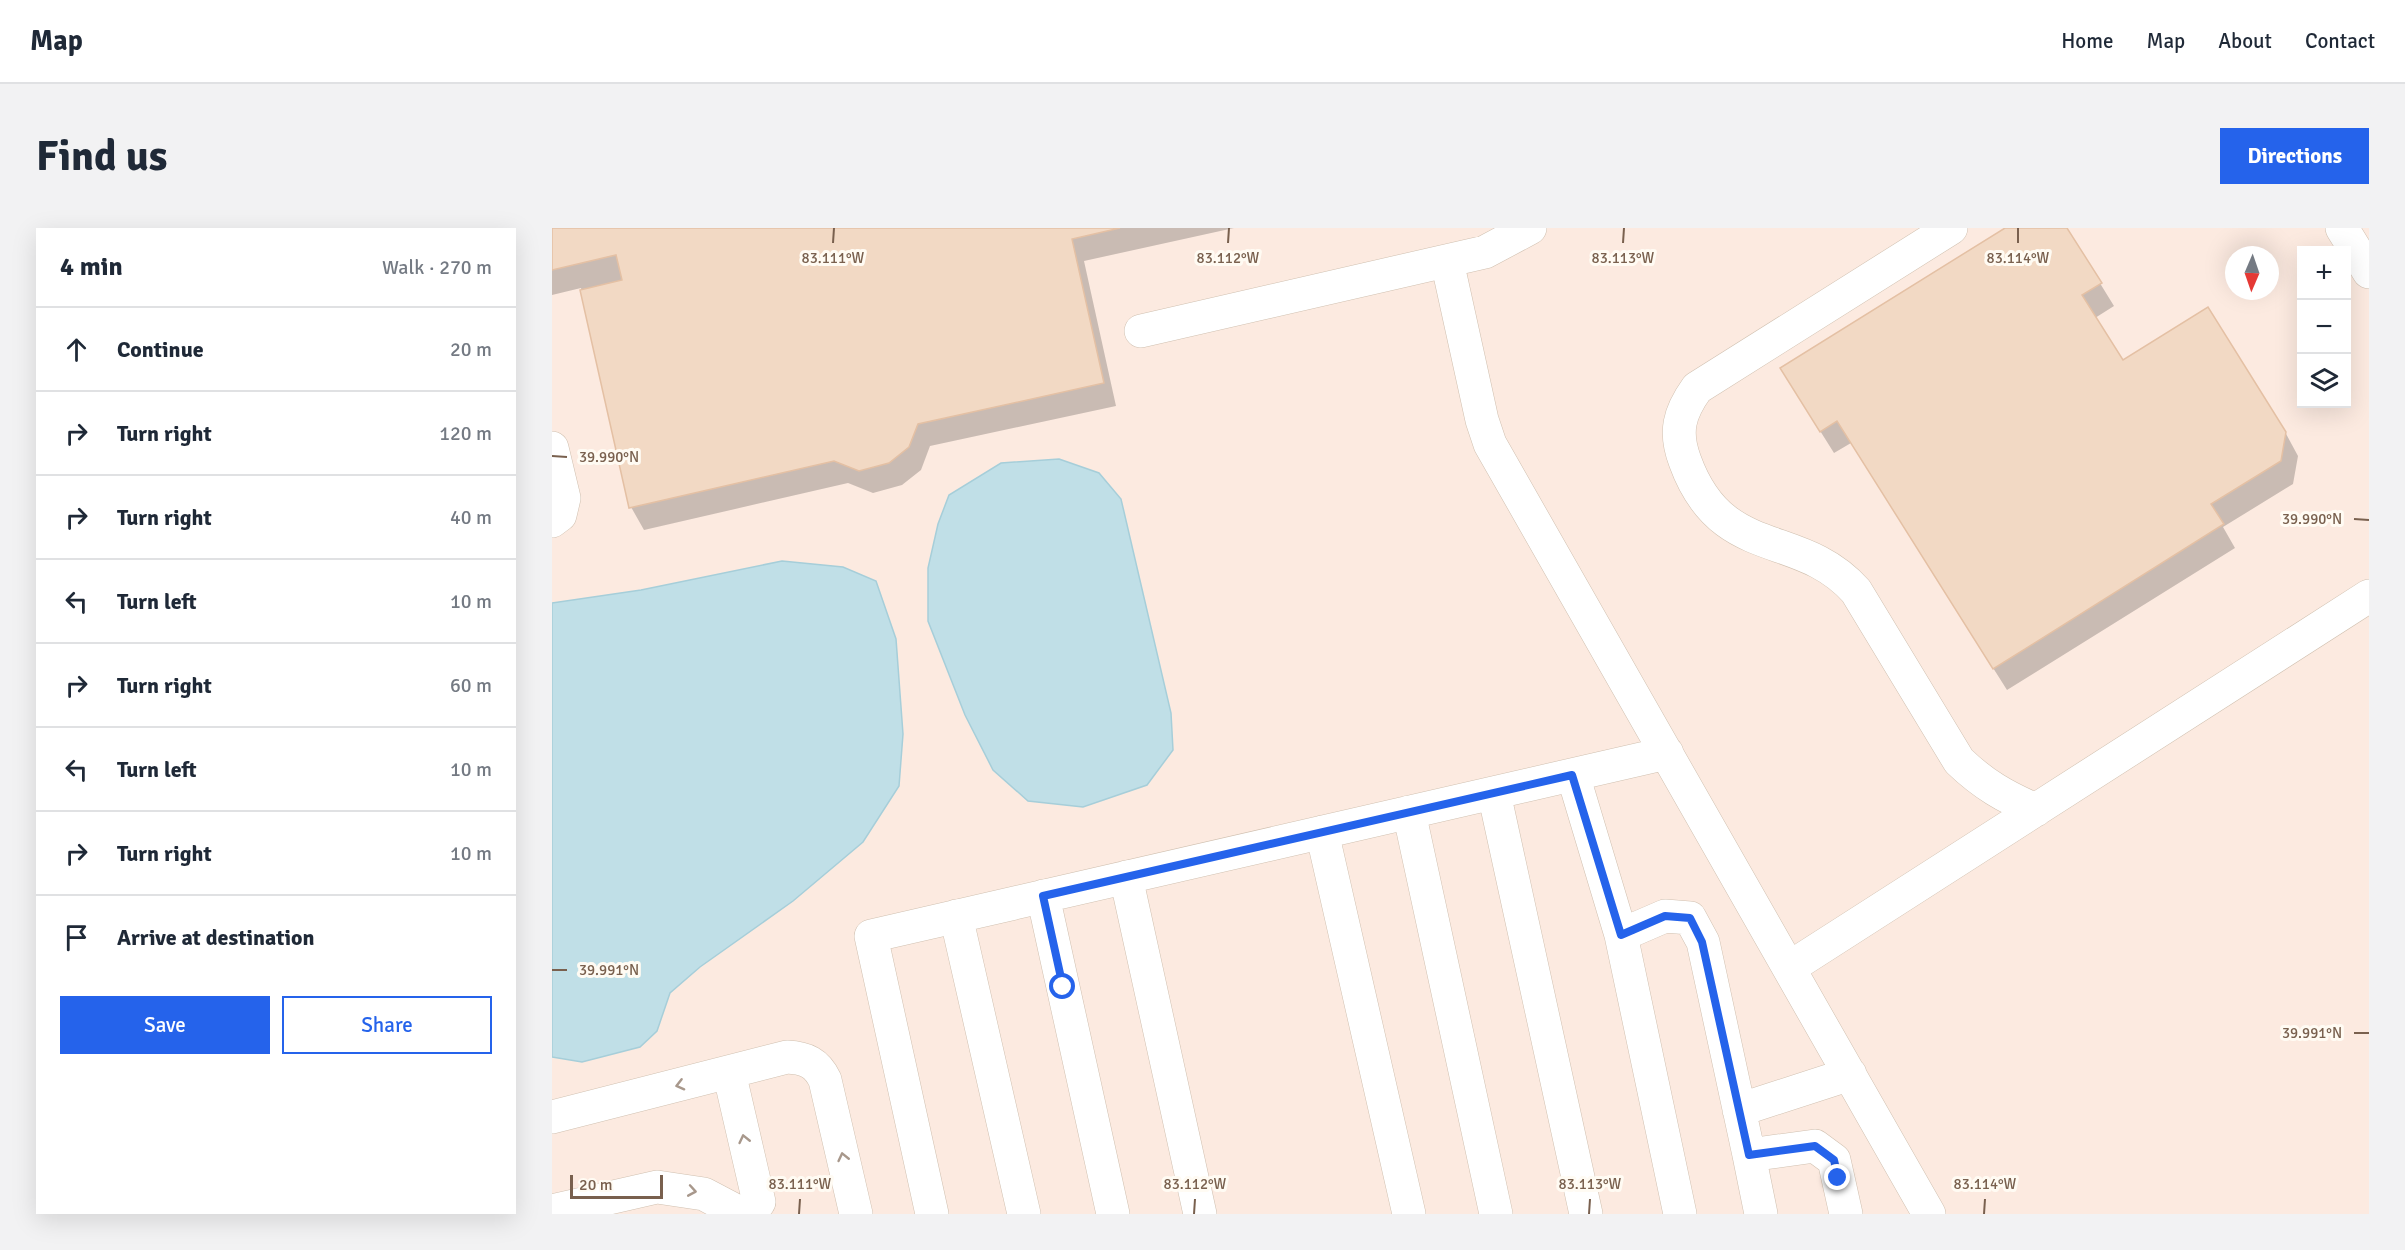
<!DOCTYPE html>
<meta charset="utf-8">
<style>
body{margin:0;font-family:Signika,sans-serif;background:#f2f2f3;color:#1f2937}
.controls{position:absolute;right:18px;top:18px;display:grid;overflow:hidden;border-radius:0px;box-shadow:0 6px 24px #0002}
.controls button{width:54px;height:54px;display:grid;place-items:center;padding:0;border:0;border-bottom:2px solid #e0e1e3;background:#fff;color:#1f2937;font:30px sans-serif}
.compass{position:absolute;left:1673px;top:18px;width:54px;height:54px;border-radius:50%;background:#fff;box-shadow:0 6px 24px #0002;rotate:182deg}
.scale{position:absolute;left:18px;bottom:15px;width:93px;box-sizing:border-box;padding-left:6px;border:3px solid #79604e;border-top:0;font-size:16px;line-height:21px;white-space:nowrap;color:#79604e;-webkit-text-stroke:4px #fffbf3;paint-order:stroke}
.stop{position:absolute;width:18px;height:18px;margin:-14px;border:4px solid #2563eb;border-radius:50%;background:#fff}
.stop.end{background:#2563eb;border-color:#fff;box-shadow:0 2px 6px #0008}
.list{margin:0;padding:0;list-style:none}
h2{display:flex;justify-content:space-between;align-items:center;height:78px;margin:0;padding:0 24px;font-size:26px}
h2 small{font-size:20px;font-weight:400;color:#747a83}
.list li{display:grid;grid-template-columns:39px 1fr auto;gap:18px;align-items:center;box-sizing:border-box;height:84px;padding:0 24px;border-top:2px solid #e0e1e3}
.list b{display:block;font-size:22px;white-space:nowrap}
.list em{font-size:20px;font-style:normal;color:#747a83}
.actions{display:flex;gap:12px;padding:18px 24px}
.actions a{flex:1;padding:14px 0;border:2px solid #2563eb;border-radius:0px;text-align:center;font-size:21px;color:#2563eb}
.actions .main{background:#2563eb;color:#fff}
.icon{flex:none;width:33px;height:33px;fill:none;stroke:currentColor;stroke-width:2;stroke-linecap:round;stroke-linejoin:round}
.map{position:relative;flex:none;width:1817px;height:986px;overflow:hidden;border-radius:0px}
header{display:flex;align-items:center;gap:36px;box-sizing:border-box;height:84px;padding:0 30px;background:#fff;border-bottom:2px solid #e0e1e3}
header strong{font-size:28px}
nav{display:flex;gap:33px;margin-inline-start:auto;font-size:21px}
.intro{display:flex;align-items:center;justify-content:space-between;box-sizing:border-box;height:144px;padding:0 36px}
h1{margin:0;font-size:42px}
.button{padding:15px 27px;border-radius:0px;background:#2563eb;color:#fff;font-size:21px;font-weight:700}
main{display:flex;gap:36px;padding:0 36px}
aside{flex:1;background:#fff;border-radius:0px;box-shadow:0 6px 24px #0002}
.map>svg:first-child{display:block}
.commercial{fill:#fceae0;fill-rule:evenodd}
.water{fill:#c0dfe7;stroke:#a6ced9;stroke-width:1.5}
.shadow{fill:#0003}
.building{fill:#f2d9c4;stroke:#e4c0a4;stroke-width:1.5}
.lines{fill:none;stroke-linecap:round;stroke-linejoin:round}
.minor-casing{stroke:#d0c0b0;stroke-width:34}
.minor{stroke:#fff;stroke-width:33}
.oneway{stroke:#a8988c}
.route{stroke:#2563eb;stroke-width:8}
.ticks{fill:none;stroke:#79604e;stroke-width:2}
.ticks-label{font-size:15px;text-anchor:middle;fill:#79604e;stroke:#fffbf3;stroke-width:6;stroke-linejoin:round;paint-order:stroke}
</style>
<header>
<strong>Map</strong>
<nav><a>Home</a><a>Map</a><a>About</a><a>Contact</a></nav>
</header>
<div class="intro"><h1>Find us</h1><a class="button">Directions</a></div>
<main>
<aside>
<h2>4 min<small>Walk · 270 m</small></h2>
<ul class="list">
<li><svg class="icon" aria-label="ahead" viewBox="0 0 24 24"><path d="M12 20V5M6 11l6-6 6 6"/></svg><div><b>Continue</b></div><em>20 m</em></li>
<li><svg class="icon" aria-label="right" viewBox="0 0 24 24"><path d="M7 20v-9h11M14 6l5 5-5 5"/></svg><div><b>Turn right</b></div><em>120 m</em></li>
<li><svg class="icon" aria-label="right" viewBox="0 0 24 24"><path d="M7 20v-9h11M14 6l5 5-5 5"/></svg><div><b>Turn right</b></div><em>40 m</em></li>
<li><svg class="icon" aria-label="left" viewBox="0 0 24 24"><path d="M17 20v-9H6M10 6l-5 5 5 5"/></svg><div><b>Turn left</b></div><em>10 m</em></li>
<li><svg class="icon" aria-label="right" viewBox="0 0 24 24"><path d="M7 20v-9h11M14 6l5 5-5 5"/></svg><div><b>Turn right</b></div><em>60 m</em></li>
<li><svg class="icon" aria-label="left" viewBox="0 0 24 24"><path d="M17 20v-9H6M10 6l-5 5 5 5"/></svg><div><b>Turn left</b></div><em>10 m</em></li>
<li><svg class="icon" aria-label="right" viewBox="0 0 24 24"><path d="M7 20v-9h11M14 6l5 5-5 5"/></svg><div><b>Turn right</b></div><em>10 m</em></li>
<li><svg class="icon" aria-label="arrive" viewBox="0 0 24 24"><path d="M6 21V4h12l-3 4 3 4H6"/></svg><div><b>Arrive at destination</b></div></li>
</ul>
<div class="actions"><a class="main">Save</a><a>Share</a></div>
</aside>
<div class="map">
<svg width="1817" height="986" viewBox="0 0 1817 986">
<rect width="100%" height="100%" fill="#fdf7ec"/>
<path class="commercial" d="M0 0H1817V986H0ZM1750 22H1794V176H1750ZM1682 27H1718V63H1682Z"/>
<path class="water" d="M507 231 547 245 569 271 619 485 621 522 595 557 531 579 476 573 441 542 413 487 376 393V340L386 296 397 267 449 235Z
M230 333 291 339 324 353 344 411 351 506 347 558 311 614 241 673 148 739 118 765 105 803 88 819 30 834 0 829V375L89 362Z"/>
<path class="shadow" d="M0 0H682L532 33 564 178 378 218 369 242 350 257 321 265 296 255 92 302 79 279 29 60 0 67Z
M1456 0H1514L1562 78 1543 90 1571 134 1733 204 1746 228 1741 256 1671 299 1683 320 1455 462 1299 215 1282 225 1243 163Z"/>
<path class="building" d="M0 0H568L520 11 552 155 366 196 357 219 337 235 307 243 282 233 77 280 28 62 70 52 64 27 0 42Z
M1453 0H1515L1550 55 1530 67 1571 132 1656 79 1734 204 1729 233 1659 276 1672 296 1441 441 1285 193 1268 204 1228 140Z"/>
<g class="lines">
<defs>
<path id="minor" d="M1399 0 1145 160C1127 185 1122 204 1133 233 1170 335 1247 299 1304 363L1407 533C1431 556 1453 569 1484 582
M1790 0 1817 44
M895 33 930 192 938 216 1377 986
M589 103 933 24 978 0
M0 220 12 270 8 287 0 293
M1021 547 1069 707 1113 688 1138 690 1151 714 1197 927 1263 918 1282 932 1294 986
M942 565 1034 986
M857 584 944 986
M770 604 857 986
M574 649 648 986
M491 668 561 986
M404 688 472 986
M1069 707 1128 986
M1237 740 1817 368
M177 844 207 974 198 986
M1187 882 1298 846
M0 889 235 829C254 830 265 835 273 852L304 986
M1197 927 1209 986
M0 983 105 959 152 966 190 986
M380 986 319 708 1115 525"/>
</defs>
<use href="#minor" class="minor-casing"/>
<use href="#minor" class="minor"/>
</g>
<defs><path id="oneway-chevron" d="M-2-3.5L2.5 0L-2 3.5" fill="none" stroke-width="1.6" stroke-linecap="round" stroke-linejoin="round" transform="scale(1.5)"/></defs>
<g class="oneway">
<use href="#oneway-chevron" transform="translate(128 857) rotate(166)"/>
<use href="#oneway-chevron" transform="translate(192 911) rotate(-103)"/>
<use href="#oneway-chevron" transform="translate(291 929) rotate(-103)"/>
<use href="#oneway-chevron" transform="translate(140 963) rotate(10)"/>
</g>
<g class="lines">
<path class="route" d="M511 759 491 668 1020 547 1069 707 1113 688 1138 690 1150 714 1197 927 1263 918 1282 932 1286 950"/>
</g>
<path class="ticks" d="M281 15 282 0M676 15 677 0M1071 15 1072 0M1466 15V0M0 228 15 229M1802 291 1817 292M0 742H15M1802 805H1817M247 986 248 971M642 986 643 971M1037 986 1038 971M1432 986 1433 971"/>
<g class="ticks-label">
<text x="281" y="35">83.111°W</text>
<text x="676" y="35">83.112°W</text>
<text x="1071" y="35">83.113°W</text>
<text x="1466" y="35">83.114°W</text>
<text x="57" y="234">39.990°N</text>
<text x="1760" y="296">39.990°N</text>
<text x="57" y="747">39.991°N</text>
<text x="1760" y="810">39.991°N</text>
<text x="248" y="961">83.111°W</text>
<text x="643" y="961">83.112°W</text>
<text x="1038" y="961">83.113°W</text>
<text x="1433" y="961">83.114°W</text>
</g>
</svg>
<div class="controls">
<button>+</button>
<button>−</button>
<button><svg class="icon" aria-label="layers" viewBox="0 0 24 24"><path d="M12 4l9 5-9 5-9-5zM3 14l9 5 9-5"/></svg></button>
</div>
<svg class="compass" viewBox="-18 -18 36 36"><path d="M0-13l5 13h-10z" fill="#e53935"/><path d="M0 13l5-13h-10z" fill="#747a83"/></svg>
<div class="scale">20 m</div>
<div class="stop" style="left:511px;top:759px"></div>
<div class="stop end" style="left:1286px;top:950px"></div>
</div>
</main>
